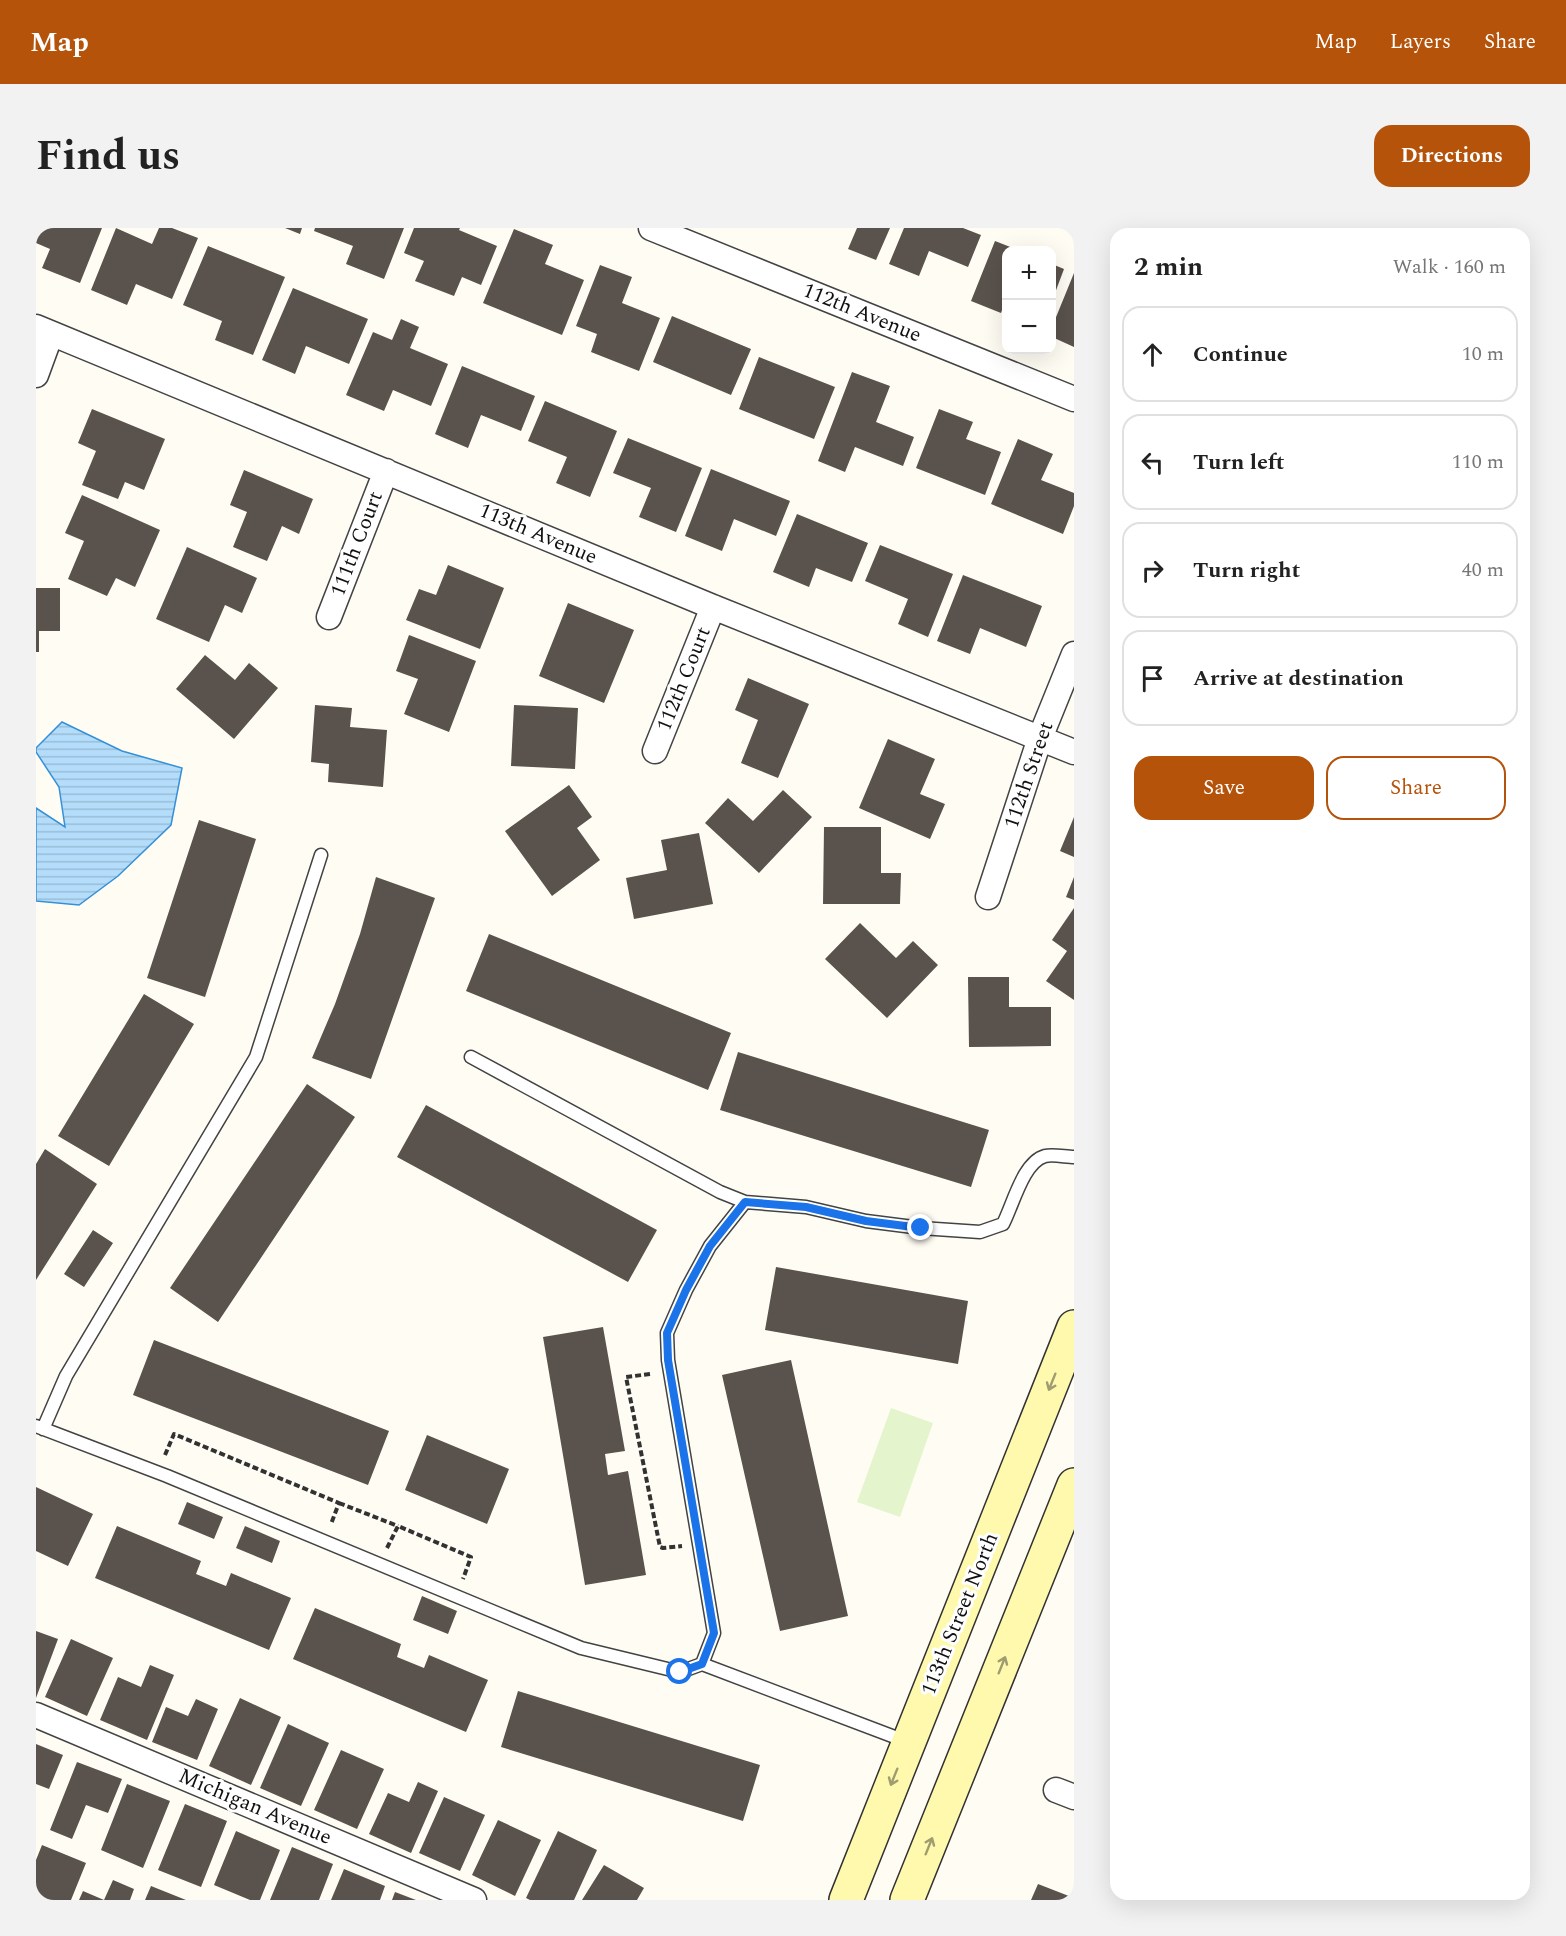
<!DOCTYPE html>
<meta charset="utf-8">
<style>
body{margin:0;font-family:Spectral,serif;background:#f2f2f2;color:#222}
.controls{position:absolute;right:18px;top:18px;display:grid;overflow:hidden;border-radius:12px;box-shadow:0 6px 24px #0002}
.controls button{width:54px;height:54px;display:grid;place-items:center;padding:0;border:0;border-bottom:2px solid #e0e0e0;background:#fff;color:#222;font:30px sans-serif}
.stop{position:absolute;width:18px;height:18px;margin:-14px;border:4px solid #1a73e8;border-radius:50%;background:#fff}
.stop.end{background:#1a73e8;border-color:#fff;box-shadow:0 2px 6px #0008}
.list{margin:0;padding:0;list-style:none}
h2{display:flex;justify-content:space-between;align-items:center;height:78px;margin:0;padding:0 24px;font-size:26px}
h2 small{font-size:20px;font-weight:400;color:#767676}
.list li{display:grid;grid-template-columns:39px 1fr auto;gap:18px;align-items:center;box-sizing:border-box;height:96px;margin:0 12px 12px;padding:0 12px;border:2px solid #e0e0e0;border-radius:18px}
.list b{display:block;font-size:22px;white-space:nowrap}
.list em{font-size:20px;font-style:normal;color:#767676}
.actions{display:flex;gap:12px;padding:18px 24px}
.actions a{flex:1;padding:14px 0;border:2px solid #b45309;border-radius:18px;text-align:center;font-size:21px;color:#b45309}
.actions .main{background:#b45309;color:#fff}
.icon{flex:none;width:33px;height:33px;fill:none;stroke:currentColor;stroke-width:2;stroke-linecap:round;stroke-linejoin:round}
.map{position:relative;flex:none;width:1038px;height:1672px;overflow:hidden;border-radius:18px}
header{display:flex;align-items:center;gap:36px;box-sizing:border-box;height:84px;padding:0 30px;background:#b45309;color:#fff}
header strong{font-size:28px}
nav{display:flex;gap:33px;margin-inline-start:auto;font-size:21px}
.intro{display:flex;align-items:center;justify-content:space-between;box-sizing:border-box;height:144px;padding:0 36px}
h1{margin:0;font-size:42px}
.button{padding:15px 27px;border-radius:18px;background:#b45309;color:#fff;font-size:21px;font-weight:700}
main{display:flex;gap:36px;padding:0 36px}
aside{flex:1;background:#fff;border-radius:18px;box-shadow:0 6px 24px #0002}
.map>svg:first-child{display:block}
.pitch{fill:#e4f4cc}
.water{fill:url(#water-rules);stroke:#3590d7;stroke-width:1.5}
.building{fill:#5a524c}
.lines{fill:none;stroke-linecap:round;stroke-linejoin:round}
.service-casing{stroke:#434343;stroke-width:15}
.minor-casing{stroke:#434343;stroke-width:27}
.secondary-casing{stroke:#323232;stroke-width:36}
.path{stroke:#323232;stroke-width:4;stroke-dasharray:6 3;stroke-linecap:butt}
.service{stroke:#fff;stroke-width:12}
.minor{stroke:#fff;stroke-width:24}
.secondary{stroke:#fff9ae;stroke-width:33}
.oneway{stroke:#9f9c6f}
.route{stroke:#1a73e8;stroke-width:8}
.labels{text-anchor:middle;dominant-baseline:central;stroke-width:6;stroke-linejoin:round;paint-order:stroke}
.street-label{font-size:21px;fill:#101010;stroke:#fff}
</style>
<header>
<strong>Map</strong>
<nav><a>Map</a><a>Layers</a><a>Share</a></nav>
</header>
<div class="intro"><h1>Find us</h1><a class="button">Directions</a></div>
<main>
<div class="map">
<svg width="1038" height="1672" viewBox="0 0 1038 1672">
<defs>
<pattern id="water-rules" width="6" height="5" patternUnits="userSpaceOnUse" patternTransform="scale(1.5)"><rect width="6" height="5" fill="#b4ddfb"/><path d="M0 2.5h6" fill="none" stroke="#9abdd6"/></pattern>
</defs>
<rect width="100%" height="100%" fill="#fffdf3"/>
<path class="pitch" d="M855 1180 897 1195 864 1289 821 1274Z"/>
<path class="water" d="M26 494 86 523 146 540 135 597 82 648 43 677 0 673V580L29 599 23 559 0 524V520Z"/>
<path class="building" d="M0 0H66L44 55 6 40 14 21 0 15Z
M80 0 116 16 123 0H136L162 10 136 71 100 56 91 77 55 62Z
M249 0H266L264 6Z
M279 0H368L348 51 310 36 317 18 278 3Z
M378 0H424L423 2 461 18 445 57 426 49 418 68 379 53 388 33 368 25Z
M821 0H854L840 32 812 21Z
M868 0H927L945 7 932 39 893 23 883 48 853 36Z
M478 1 517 17 509 36 548 52 526 107 447 75Z
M959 13 982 22H970V71L965 85 935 73Z
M172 18 249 49 217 127 179 112 186 93 147 77Z
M1016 36 1028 41 1016 73Z
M564 37 596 49 586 75 624 90 603 143 555 124 561 106 540 98Z
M1038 45V119L1016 109V99Z
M257 60 332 91 313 136 270 118 259 146 226 132Z
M636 88 715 121 695 167 617 134Z
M365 91 383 99 374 120 412 136 395 178 357 162 348 183 310 167 337 104 356 112Z
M723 129 799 159 778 211 703 181Z
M426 138 499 168 485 203 445 187 432 220 399 206Z
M816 144 854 158 840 194 878 209 867 238 819 219 809 244 782 233Z
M509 173 581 203 554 269 520 255 531 229 492 213Z
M56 181 129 211 108 262 89 254 82 271 46 257 60 223 42 215Z
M903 181 937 194 930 211 965 224 949 267 880 240Z
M592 210 666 240 640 304 603 289 615 260 577 245Z
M982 211 1017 226 1005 252 1038 265V278L1027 306 955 276Z
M675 241 754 273 740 308 698 291 686 323 649 308Z
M208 242 277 271 263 306 246 298 231 333 197 319 211 284 194 277Z
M46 267 124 302 99 359 80 350 71 368 32 351 48 313 29 305Z
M761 286 832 315 816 354 780 340 773 359 737 344Z
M844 317 917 346 892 409 862 396 872 371 829 353Z
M151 319 221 350 206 385 189 377 173 414 120 391Z
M412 337 468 360 444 421 370 392 383 361 400 367Z
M927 347 1006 378 990 419 944 400 934 426 901 413Z
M0 360H24V403H3V424H0Z
M532 375 598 402 568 475 503 448Z
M373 407 440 433 413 504 368 486 382 451 360 443Z
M169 427 199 452 213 435 242 460 198 511 140 461Z
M712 450 773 476 742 550 705 535 722 492 699 482Z
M279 477 316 480 314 499 351 502 347 559 292 554 293 536 275 534Z
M478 477 542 480 539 541 475 538Z
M852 511 899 531 884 566 909 576 894 611 823 580Z
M533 557 556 589 541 600 564 632 516 668 469 603Z
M747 562 776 589 723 645 669 595 692 570 717 593Z
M1038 589V629L1024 623Z
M163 592 220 611 169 769 111 750Z
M788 599H845V645H865L864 676H787Z
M663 605 677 676 598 691 590 650 631 642 625 612Z
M340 649 399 670 335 851 276 830 299 776 324 706Z
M1038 649V672L1030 669Z
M1038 680V772L1010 753 1031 723 1016 712Z
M824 695 860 730 877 713 902 737 851 790 789 731Z
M453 706 695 805 672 862 430 763Z
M932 749H973V779H1015V818L933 819Z
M108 766 158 796 73 938 22 908Z
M702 824 953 902 935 959 684 882Z
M271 856 319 889 182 1094 134 1060Z
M390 877 621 1002 592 1054 361 929Z
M9 921 61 956 0 1052V936Z
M57 1002 77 1015 48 1059 28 1046Z
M740 1039 932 1073 922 1136 729 1102Z
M567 1099 589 1223 569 1226 572 1247 592 1243 610 1347 549 1357 507 1109Z
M118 1112 353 1203 332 1257 97 1167Z
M755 1132 812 1388 744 1403 686 1147Z
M391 1207 473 1241 451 1296 369 1262Z
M0 1259 57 1286 32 1338 0 1323Z
M151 1274 187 1289 178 1311 142 1296Z
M81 1298 165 1333 160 1346 190 1358 195 1345 255 1370 233 1422 59 1350Z
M209 1298 244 1313 236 1335 200 1320Z
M386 1368 421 1383 412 1406 377 1392Z
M279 1380 365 1416 361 1429 388 1440 393 1427 452 1452 430 1504 257 1431Z
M0 1403 22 1411 0 1470Z
M35 1411 77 1430 51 1488 9 1469Z
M114 1437 138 1447 111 1512 64 1492 82 1449 105 1459Z
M482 1463 724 1537 707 1593 465 1519Z
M204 1470 245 1489 215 1557 173 1538Z
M160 1471 182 1481 161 1532 116 1514 130 1479 152 1488Z
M252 1496 293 1515 265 1578 224 1560Z
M0 1516 27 1527 13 1561 0 1556Z
M305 1522 348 1541 321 1601 278 1582Z
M41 1534 86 1551 72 1585 50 1577 36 1611 14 1602Z
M382 1554 402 1563 375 1625 333 1606 352 1565 373 1574Z
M91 1556 134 1573 107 1640 65 1622Z
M408 1569 449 1587 424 1643 383 1625Z
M149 1576 191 1593 165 1659 122 1642Z
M462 1592 505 1612 479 1668 436 1647Z
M200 1603 244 1622 224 1672H214L178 1657Z
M522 1603 561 1622 538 1672H494L490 1670Z
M6 1617 50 1635 35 1672H0V1632Z
M256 1619 297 1636 283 1672H234Z
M568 1637 608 1660 601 1672H546Z
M308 1641 349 1658 344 1672H295Z
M77 1652 98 1661 94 1672H43L47 1663 68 1672Z
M1002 1656 1038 1670V1672H995Z
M115 1658 150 1672H109Z
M359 1664 380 1672H356Z"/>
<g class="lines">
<defs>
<path id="service" d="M435 829 684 964 709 974 770 979 830 993 885 1000 944 1004 967 996C977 977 987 934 1009 928 1017 926 1030 929 1038 929
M0 1198 131 1248 545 1420 644 1444 666 1436 872 1514
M7 1201 30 1148 220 829 285 627
M666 1436 678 1405 632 1132 631 1105 650 1062 674 1018 709 974"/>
<path id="minor" d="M615 0 1038 171
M0 99 677 379 1038 524
M0 147 15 106
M293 389 350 243
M619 523 677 379
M952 669 1004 510 1038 426
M0 1487 438 1672
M1020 1562 1038 1569"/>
<path id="secondary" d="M810 1672 1038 1099
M871 1672 1038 1257"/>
</defs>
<use href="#service" class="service-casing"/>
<use href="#minor" class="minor-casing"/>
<use href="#secondary" class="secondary-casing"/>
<path class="path" d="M614 1146 590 1149 624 1319 627 1320 646 1318
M129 1227 138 1206 303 1275 295 1296
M303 1275 362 1298
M351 1320 362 1298 435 1329 427 1351"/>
<use href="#service" class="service"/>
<use href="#minor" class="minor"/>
<use href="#secondary" class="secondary"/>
</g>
<defs><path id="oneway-shaft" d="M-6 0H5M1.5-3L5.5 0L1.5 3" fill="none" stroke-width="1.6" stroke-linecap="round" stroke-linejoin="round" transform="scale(1.5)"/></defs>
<g class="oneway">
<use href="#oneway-shaft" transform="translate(1016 1154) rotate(112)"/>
<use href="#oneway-shaft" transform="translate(966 1437) rotate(-68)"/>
<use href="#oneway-shaft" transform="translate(858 1549) rotate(112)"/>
<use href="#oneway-shaft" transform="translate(893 1618) rotate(-68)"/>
</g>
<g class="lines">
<path class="route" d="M644 1444 666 1436 678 1405 632 1132 631 1105 650 1062 674 1018 709 974 770 979 830 993 885 1000"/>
</g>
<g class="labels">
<g class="street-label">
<text transform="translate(826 85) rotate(22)">112th Avenue</text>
<text transform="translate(502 306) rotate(23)">113th Avenue</text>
<text transform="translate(321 316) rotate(-69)">111th Court</text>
<text transform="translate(648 451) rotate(-68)">112th Court</text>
<text transform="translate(993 547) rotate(-71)">112th Street</text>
<text transform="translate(924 1386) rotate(-68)">113th Street North</text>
<text transform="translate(219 1579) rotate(23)">Michigan Avenue</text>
</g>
</g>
</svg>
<div class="controls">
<button>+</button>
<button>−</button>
</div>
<div class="stop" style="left:644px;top:1444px"></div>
<div class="stop end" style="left:885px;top:1000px"></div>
</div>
<aside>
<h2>2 min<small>Walk · 160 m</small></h2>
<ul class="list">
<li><svg class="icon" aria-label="ahead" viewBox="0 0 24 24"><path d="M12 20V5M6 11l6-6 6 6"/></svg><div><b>Continue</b></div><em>10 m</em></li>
<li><svg class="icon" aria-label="left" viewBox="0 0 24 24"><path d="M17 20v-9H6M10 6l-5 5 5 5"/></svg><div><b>Turn left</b></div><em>110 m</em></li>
<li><svg class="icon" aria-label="right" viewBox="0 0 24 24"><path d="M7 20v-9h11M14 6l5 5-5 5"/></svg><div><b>Turn right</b></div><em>40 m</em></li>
<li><svg class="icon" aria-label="arrive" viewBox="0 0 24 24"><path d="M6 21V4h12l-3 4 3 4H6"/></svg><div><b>Arrive at destination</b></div></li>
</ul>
<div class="actions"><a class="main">Save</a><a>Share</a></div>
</aside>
</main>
